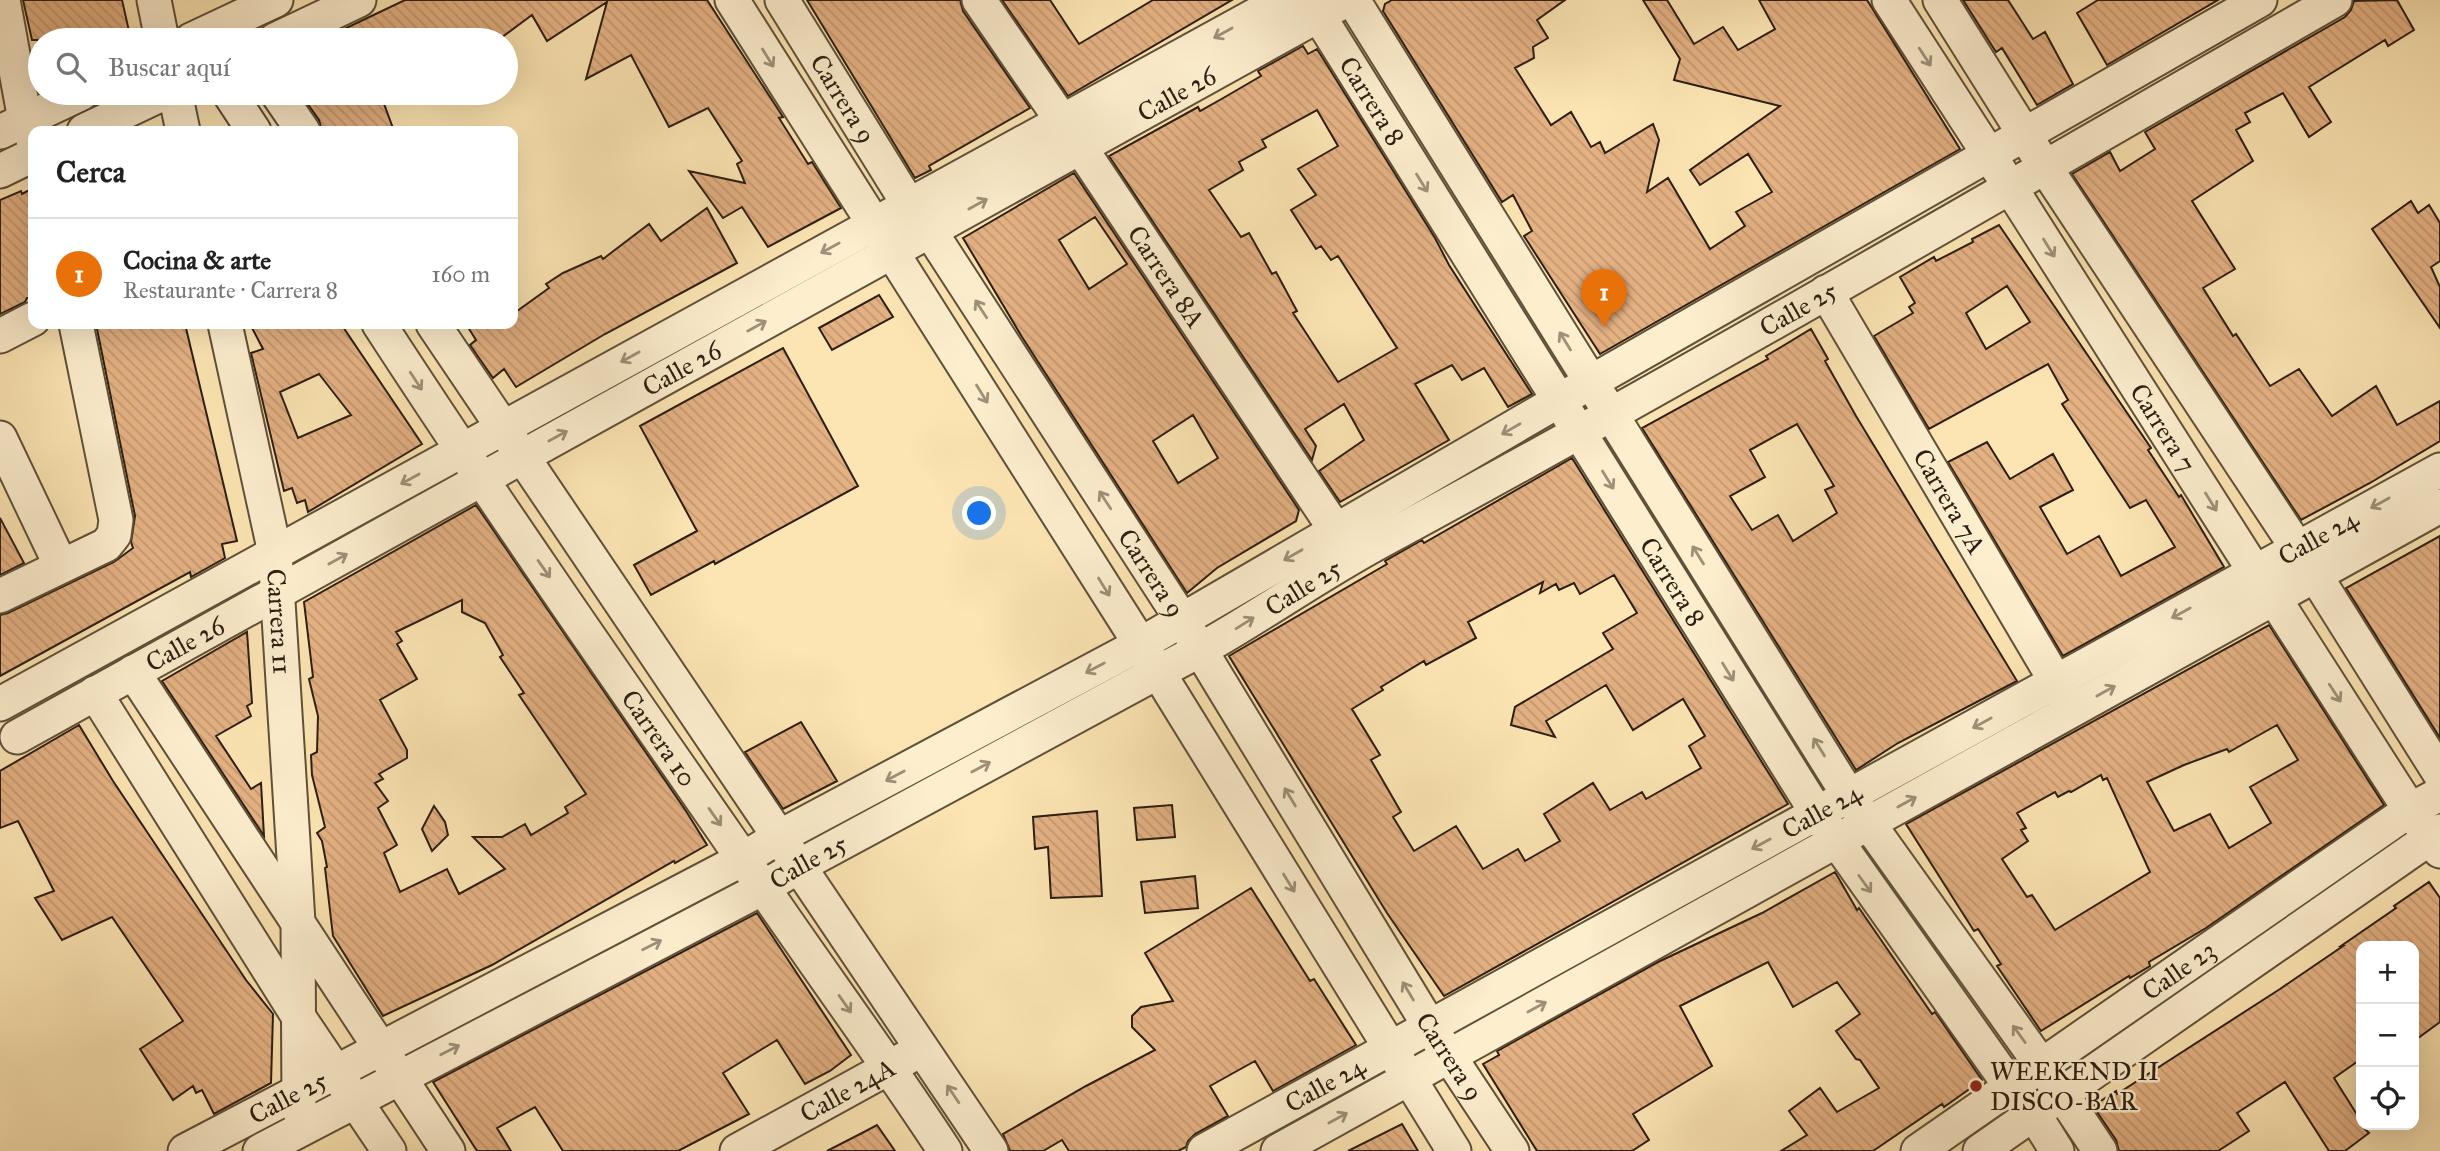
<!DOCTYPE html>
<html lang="es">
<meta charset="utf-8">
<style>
body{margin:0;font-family:"IM FELL Great Primer",serif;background:#f2f2f2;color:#222}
.controls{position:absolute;right:21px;bottom:21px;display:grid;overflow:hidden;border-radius:14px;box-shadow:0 7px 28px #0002}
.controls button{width:63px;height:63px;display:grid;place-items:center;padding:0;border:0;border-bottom:2px solid #e0e0e0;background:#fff;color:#222;font:35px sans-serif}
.you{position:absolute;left:980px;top:514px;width:24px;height:24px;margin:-18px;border:5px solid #fff;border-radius:50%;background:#1a73e8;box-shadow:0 0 0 10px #1a73e833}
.badge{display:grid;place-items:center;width:46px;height:46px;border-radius:50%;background:#0f766e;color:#fff;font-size:23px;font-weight:700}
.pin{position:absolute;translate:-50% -58px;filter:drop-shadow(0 2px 4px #0008)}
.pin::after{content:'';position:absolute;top:37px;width:24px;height:21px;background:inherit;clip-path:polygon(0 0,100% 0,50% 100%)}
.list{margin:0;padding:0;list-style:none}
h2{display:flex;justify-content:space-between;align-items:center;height:91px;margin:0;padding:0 28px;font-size:30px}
h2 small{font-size:23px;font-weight:400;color:#767676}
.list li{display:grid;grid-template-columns:46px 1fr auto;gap:21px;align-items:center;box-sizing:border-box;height:112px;padding:0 28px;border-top:2px solid #e0e0e0}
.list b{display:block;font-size:26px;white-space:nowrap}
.list p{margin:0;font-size:23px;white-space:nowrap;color:#767676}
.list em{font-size:23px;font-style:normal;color:#767676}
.icon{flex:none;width:38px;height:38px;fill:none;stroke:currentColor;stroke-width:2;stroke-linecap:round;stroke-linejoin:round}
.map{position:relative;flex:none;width:2440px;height:1151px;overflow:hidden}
.search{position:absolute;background:#fff;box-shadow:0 7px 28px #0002;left:28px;top:28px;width:490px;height:77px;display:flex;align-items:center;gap:18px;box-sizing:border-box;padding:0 24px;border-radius:38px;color:#767676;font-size:26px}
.panel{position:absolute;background:#fff;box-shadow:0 7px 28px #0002;left:28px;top:126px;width:490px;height:203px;border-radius:14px}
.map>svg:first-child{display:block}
.building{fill:url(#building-back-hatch);stroke:#2b1e11;stroke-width:2;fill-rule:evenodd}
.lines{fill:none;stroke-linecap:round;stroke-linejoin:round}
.minor-casing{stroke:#5f503a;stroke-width:37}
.minor{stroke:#fdeece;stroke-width:33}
.oneway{stroke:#9e9079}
.poi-dot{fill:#8f2418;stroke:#fdeece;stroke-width:2.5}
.labels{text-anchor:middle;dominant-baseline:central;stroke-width:5;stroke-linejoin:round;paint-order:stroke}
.street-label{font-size:26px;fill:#2b1e11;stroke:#fdeece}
.poi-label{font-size:26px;fill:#2b1e11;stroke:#fdeece;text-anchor:start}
</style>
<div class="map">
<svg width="2440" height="1151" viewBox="0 0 2440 1151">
<defs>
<pattern id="building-back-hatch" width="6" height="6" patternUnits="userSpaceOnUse" patternTransform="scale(1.75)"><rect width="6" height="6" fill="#e4b183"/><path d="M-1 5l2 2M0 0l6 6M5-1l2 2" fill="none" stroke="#c49870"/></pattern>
</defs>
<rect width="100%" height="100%" fill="#fce5b3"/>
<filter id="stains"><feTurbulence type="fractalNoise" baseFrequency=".00286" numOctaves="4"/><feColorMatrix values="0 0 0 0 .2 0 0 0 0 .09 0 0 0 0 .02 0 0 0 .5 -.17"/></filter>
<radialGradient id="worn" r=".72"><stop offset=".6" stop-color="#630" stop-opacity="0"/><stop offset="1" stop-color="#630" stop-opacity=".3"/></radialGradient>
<path class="building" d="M23 0H122L131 40H32Z
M405 0H707L783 117 779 118 808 164 812 162 841 208 768 247 742 207 723 218 689 171 745 183 737 164 742 161 708 108 669 127 631 55 586 79 607 2 547 41 532 15 498 40H321Z
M807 0H960L963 11 1030 108 929 166 931 170 915 178Z
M1002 0H1050L1079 44 1153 0H1232L1068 96Z
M1392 0H1565L1537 20 1548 38 1533 47 1534 58 1515 68 1551 125 1571 112 1591 147 1600 142 1605 153 1653 124 1659 140 1647 192 1668 178 1710 249 1745 226 1736 212 1772 192 1748 154 1700 185 1690 170 1780 106 1674 80 1680 59 1643 0H1667L1694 44 1723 27 1738 50 1775 29 1759 0H1867L1960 149 1600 354 1524 236 1532 231 1513 195 1502 202 1383 11 1385 4Z
M1963 0H2008L2033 39 2045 32 2073 84 2037 105 2002 48 1996 52Z
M2098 0H2218L2107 65 2077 13Z
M2397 0 2414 30 2388 46 2385 40 2309 87 2331 122 2309 137 2283 93 2245 113 2250 122 2236 130 2253 161 2192 201 2235 269 2203 288 2233 336 2236 334 2270 386 2299 369 2332 416 2376 386 2397 425 2440 401V441L2370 483 2301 520 2072 174 2110 152 2120 171 2155 149 2145 132 2345 17 2351 10 2354 1Z
M1303 46 1308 54 1317 49 1435 238 1449 265 1532 394 1508 407 1484 368 1462 380 1452 365 1415 384 1449 440 1340 502 1319 471 1364 440 1344 404 1305 429 1316 446 1312 460 1109 156 1198 107 1200 111 1225 97 1261 76 1258 71ZM1317 110 1338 146 1298 169 1316 195 1291 210 1316 249 1321 246 1331 260 1338 256 1397 348 1338 382 1293 313 1297 311 1276 272 1272 274 1249 233 1241 237 1209 190 1243 170 1239 162 1266 147 1262 140Z
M300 93H380L394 131H322L319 120Z
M1074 173 1299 510 1296 521 1217 568 1187 593 1022 337 963 238ZM1095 217 1127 264 1089 289 1059 240ZM1193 415 1218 458 1178 483 1153 441Z
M33 188V298H27L25 302 0 314V200L21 191 22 194Z
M2411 201 2418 213 2429 205 2440 223V261L2431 267 2440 287V328L2372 229Z
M707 208 737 263 605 334 516 387 504 369 493 378 470 345 476 340 466 324H513V314L549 288 546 284 563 273 601 256 603 259 649 224 661 241Z
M1999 225 2151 448 2148 450 2179 497 2181 495 2224 567 2063 656 1948 462 1987 442 2010 479 2053 454 2073 490 2040 507 2067 554 2099 536 2121 576 2175 547 2146 500 2130 508 2062 404 2068 400 2048 364 1929 429 1874 336 1913 313 1909 307 1915 303 1900 277 1934 257 1936 261 1973 242 1972 239ZM2007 286 2030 322 1986 349 1966 313Z
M879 295 893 317 832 350 819 328Z
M96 324H185L237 541 222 544 225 558 191 577 190 572 0 676V615L8 613 114 562 133 548 131 542 135 516Z
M250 324H341L422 444 308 512 305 500 297 503 292 488 284 491 251 353 263 349ZM319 374 351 415 298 438 280 392Z
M1811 329 1828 359 1825 361 1856 416 2017 681 1898 743 1856 770 1642 428 1768 359 1766 356ZM1797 424 1834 486 1825 490 1837 513 1793 541 1778 515 1752 530 1730 496 1765 477 1750 450Z
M783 348 858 486 715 564 714 561 651 595 634 565 697 531 640 426Z
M1572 458 1788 804 1444 996 1387 913 1229 656 1387 564 1385 561 1422 540 1424 543ZM1614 575 1637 613 1603 633 1613 649 1515 707 1511 725 1555 737 1546 721 1606 685 1633 730 1683 699 1705 736 1689 746 1701 768 1646 799 1642 792 1610 810 1593 783 1544 814 1560 841 1525 861 1518 849 1483 869 1456 826 1414 851 1393 817 1401 812 1371 760 1380 755 1352 709 1383 690 1381 687 1424 661 1426 665 1476 638 1468 622 1543 582 1540 593 1556 584 1559 590 1574 583 1580 594Z
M476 505 686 811 707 845 675 863 674 861 492 965 383 1016 333 936 325 868 327 867 322 841 317 833 325 827 312 775 311 755 317 752 318 716 309 679 313 677 304 602ZM462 600V612L485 623 503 655 500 657 524 693 519 695 586 794 565 807 568 813 531 835 525 824 502 837H473L505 869 459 894 447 869 400 892 384 853 397 845 378 808 388 801 375 783 383 779 379 774 407 758V750L380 700 417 679 397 644 402 641 396 632Z
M0 518 24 563 0 575Z
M2440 536V738L2346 588Z
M2269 625 2384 805 2206 928 2149 962 2150 966 2130 978 2129 976 2041 1031 1997 966 2001 964 1978 929 1974 931 1906 824ZM2277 725 2298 760 2250 787 2271 823 2229 848 2210 814 2174 831 2147 782 2184 765 2227 749 2229 752ZM2101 775 2103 780 2107 778 2150 872 2055 930 2032 895 2027 897 2002 859 2028 841 2021 830 2026 828 2017 813 2055 792 2058 797 2069 791 2071 792Z
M247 632 252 703 247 706 251 716 216 736 251 789 261 783 264 836 162 681Z
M801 722 837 781 783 809 745 752Z
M79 725 113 781 246 980 273 1014 271 1083 214 1114 202 1090 196 1093 193 1086 173 1100 140 1049 183 1021 112 917 62 940 35 898 54 891 18 821 0 828V771Z
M1172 805 1175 837 1137 840 1134 808Z
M434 806 445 822 448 835 432 851 422 829Z
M1097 811 1102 896 1051 898 1048 847 1035 849 1033 817Z
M1835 872 1857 910 1859 908 1932 1014 1935 1012 1982 1080 1944 1107 1942 1104 1873 1151H1781L1807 1135 1789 1111 1820 1088 1837 1112 1879 1088 1860 1060 1856 1059 1836 1031 1860 1014 1837 982 1793 1007 1768 962 1680 1006 1712 1066 1633 1114 1649 1140 1632 1151H1537L1483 1064 1499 1055 1497 1051 1658 962 1762 913Z
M1195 876 1198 908 1145 913 1141 882Z
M2429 882 2440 898V1022L2414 1041V946H2361V1059L2334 1078 2361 1121V1125L2369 1133 2345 1151H2329L2285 1082 2237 1113 2249 1131 2218 1151H2119L2116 1140 2093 1106 2116 1091 2117 1094 2280 989 2343 946H2341L2396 908 2394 906Z
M1251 888 1310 981 1314 979 1356 1045 1273 1091 1255 1061 1210 1086 1228 1116 1195 1134 1188 1141 1186 1147 1178 1151H1069L1062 1140 1043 1151H1010L1003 1134 1086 1086 1155 1050 1132 1027V1016L1141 1007 1173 1001 1145 953Z
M757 913 851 1055 830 1071 805 1084 777 1040 723 1073 749 1114 678 1151H563L535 1107 497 1128 511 1151H477L433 1082Z
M1402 1124 1418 1151H1348Z
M877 1125 895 1151H827L864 1132Z"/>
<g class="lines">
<defs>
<g id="minor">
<path d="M3 0 25 120 33 139"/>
<path d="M154 0 162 40"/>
<path d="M732 0 1158 672 1454 1151"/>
<path id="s1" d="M782 0 909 205 930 231 1182 620 1430 1027 1512 1151"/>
<path id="s2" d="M979 0 1080 147 1347 547"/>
<path id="s3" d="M1309 0 1817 813 2011 1087 2034 1114 2057 1151"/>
<path d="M1353 0 1849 796 2062 1094 2100 1151"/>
<path id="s4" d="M1889 0 2010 187 2255 572 2274 598 2410 810 2440 851"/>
<path d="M1940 0 2045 167 2315 575 2440 774"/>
<path d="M191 40 276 0"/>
<path d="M275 40 359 0"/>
<path d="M175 93 183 131"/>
<path d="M229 93 254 131"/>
<path d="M277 93 303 131"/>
<path d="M84 131 164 93"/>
<path d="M0 132 82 93"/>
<path d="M0 171 33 155"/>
<path id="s5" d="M1826 292 2068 702"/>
<path id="s6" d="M225 324 275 553 298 922 299 1110"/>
<path id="s7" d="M379 324C503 515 634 702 764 889 824 977 887 1062 945 1151"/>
<path d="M433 324 991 1151"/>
<path d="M0 336 33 319"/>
<path d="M0 438 61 566"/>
<path d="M0 596 106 545 114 535 116 520 76 324"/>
<path d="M133 672 448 1151"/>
<path d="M95 693 298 1016 389 1151"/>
<path d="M0 704 1283 0"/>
<path id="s8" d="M17 737 1346 0"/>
<path id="s9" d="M185 1151 743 859 779 837 1141 644 1591 382 2260 0"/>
<path id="s10" d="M260 1151 763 888 799 866 1158 672C1236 634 1305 582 1381 541 1703 367 2018 182 2335 0"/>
<path id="s11" d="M737 1151 908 1057"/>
<path id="s12" d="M1204 1151 2440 470"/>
<path d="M1278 1151 2440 506"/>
<path id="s13" d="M1918 1151 2410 810 2440 794"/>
<path d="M1980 1151 2440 831"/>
</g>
</defs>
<use href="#minor" class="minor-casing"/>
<use href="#minor" class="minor"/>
</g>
<defs><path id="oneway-shaft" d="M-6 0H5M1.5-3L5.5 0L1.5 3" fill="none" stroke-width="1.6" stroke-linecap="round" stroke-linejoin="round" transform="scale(1.75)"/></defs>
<g class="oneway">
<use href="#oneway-shaft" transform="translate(1223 33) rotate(151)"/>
<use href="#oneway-shaft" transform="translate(1925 57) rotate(57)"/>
<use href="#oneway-shaft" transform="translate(768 58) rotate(58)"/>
<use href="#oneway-shaft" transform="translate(1422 183) rotate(58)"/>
<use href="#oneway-shaft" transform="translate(978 204) rotate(-29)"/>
<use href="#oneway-shaft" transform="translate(830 248) rotate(151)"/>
<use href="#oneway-shaft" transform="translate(2049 248) rotate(58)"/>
<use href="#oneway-shaft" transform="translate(981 309) rotate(-123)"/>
<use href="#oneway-shaft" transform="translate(757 326) rotate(-29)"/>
<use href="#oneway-shaft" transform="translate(1565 341) rotate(-122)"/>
<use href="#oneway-shaft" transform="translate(630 357) rotate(151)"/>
<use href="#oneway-shaft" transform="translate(416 381) rotate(57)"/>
<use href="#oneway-shaft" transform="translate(982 394) rotate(58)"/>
<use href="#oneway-shaft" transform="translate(1511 429) rotate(150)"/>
<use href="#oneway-shaft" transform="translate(558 436) rotate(-29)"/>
<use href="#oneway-shaft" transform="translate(410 479) rotate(151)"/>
<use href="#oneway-shaft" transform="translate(1608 480) rotate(58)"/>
<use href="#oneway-shaft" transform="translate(1105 500) rotate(-123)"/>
<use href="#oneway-shaft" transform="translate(2211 502) rotate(58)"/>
<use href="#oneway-shaft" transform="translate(2380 503) rotate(151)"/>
<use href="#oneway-shaft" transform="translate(1293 555) rotate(150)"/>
<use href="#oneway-shaft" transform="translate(1698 555) rotate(-122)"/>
<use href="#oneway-shaft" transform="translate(338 559) rotate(-29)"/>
<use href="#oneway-shaft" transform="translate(544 569) rotate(55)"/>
<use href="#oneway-shaft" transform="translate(1104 587) rotate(58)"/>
<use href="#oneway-shaft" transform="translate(2181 613) rotate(151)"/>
<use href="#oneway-shaft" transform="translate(1245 623) rotate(-32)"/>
<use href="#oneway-shaft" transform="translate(1095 668) rotate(152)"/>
<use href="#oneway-shaft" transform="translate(1728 672) rotate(58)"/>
<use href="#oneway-shaft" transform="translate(2106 691) rotate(-29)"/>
<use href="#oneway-shaft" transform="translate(2335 693) rotate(57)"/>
<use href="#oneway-shaft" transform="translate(1982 723) rotate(151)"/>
<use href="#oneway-shaft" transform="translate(1819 747) rotate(-122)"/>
<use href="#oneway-shaft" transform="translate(981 767) rotate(-28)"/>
<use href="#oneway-shaft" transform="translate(895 776) rotate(152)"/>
<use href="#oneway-shaft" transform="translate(1290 797) rotate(-121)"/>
<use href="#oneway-shaft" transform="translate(1907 802) rotate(-29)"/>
<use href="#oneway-shaft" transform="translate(715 817) rotate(55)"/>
<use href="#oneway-shaft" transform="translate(1761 844) rotate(151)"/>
<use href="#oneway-shaft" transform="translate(1289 883) rotate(58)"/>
<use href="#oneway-shaft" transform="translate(1865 884) rotate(54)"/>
<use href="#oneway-shaft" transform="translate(652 945) rotate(-27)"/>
<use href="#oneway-shaft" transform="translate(1408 991) rotate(-121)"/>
<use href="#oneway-shaft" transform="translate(845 1004) rotate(55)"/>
<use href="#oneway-shaft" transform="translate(1537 1007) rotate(-29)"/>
<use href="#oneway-shaft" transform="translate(2019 1034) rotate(-126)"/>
<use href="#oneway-shaft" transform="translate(450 1050) rotate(-27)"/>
<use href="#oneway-shaft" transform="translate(953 1094) rotate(-124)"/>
<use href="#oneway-shaft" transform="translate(1338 1118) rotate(-29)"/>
</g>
<circle class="poi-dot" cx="1976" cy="1086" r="7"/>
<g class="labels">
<g class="street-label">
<text stroke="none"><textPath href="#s8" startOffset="1326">Calle 26</textPath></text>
<text stroke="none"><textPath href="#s1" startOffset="116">Carrera 9</textPath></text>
<text stroke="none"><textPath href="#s3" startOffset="119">Carrera 8</textPath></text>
<text stroke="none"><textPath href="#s2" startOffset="334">Carrera 8A</textPath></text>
<text stroke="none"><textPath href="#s10" startOffset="1754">Calle 25</textPath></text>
<text stroke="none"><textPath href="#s8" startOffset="760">Calle 26</textPath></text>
<text stroke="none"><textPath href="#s4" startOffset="508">Carrera 7</textPath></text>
<text stroke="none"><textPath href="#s5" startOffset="243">Carrera 7A</textPath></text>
<text stroke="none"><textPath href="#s12" startOffset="1272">Calle 24</textPath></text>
<text stroke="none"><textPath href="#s1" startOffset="682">Carrera 9</textPath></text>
<text stroke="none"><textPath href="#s3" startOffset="686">Carrera 8</textPath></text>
<text stroke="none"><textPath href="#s10" startOffset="1186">Calle 25</textPath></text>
<text stroke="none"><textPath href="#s6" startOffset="303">Carrera 11</textPath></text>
<text stroke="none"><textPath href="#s8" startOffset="192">Calle 26</textPath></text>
<text stroke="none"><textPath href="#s7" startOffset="500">Carrera 10</textPath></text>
<text stroke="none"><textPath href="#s12" startOffset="705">Calle 24</textPath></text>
<text stroke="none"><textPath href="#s10" startOffset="620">Calle 25</textPath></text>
<text stroke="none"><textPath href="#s13" startOffset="317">Calle 23</textPath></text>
<text stroke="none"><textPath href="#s1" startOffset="1250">Carrera 9</textPath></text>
<text stroke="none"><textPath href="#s12" startOffset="138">Calle 24</textPath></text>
<text stroke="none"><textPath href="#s11" startOffset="126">Calle 24A</textPath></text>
<text stroke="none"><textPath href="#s9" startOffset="116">Calle 25</textPath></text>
</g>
<g class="poi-label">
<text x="1990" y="1071">WEEKEND II<tspan x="1990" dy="30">DISCO-BAR</tspan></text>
</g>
</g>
<rect width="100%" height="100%" filter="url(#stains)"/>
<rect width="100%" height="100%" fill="url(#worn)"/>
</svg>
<div class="controls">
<button>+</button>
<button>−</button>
<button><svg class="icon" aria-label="locate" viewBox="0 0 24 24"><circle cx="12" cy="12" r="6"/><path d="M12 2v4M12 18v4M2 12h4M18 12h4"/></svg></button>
</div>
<div class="you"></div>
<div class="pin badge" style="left:1604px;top:327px;background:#e8710a">1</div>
<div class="search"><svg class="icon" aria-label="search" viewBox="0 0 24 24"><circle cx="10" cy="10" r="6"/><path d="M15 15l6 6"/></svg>Buscar aquí</div>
<section class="panel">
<h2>Cerca<small></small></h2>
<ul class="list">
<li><span class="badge" style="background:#e8710a">1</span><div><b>Cocina &amp; arte</b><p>Restaurante · Carrera 8</p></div><em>160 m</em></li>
</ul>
</section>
</div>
